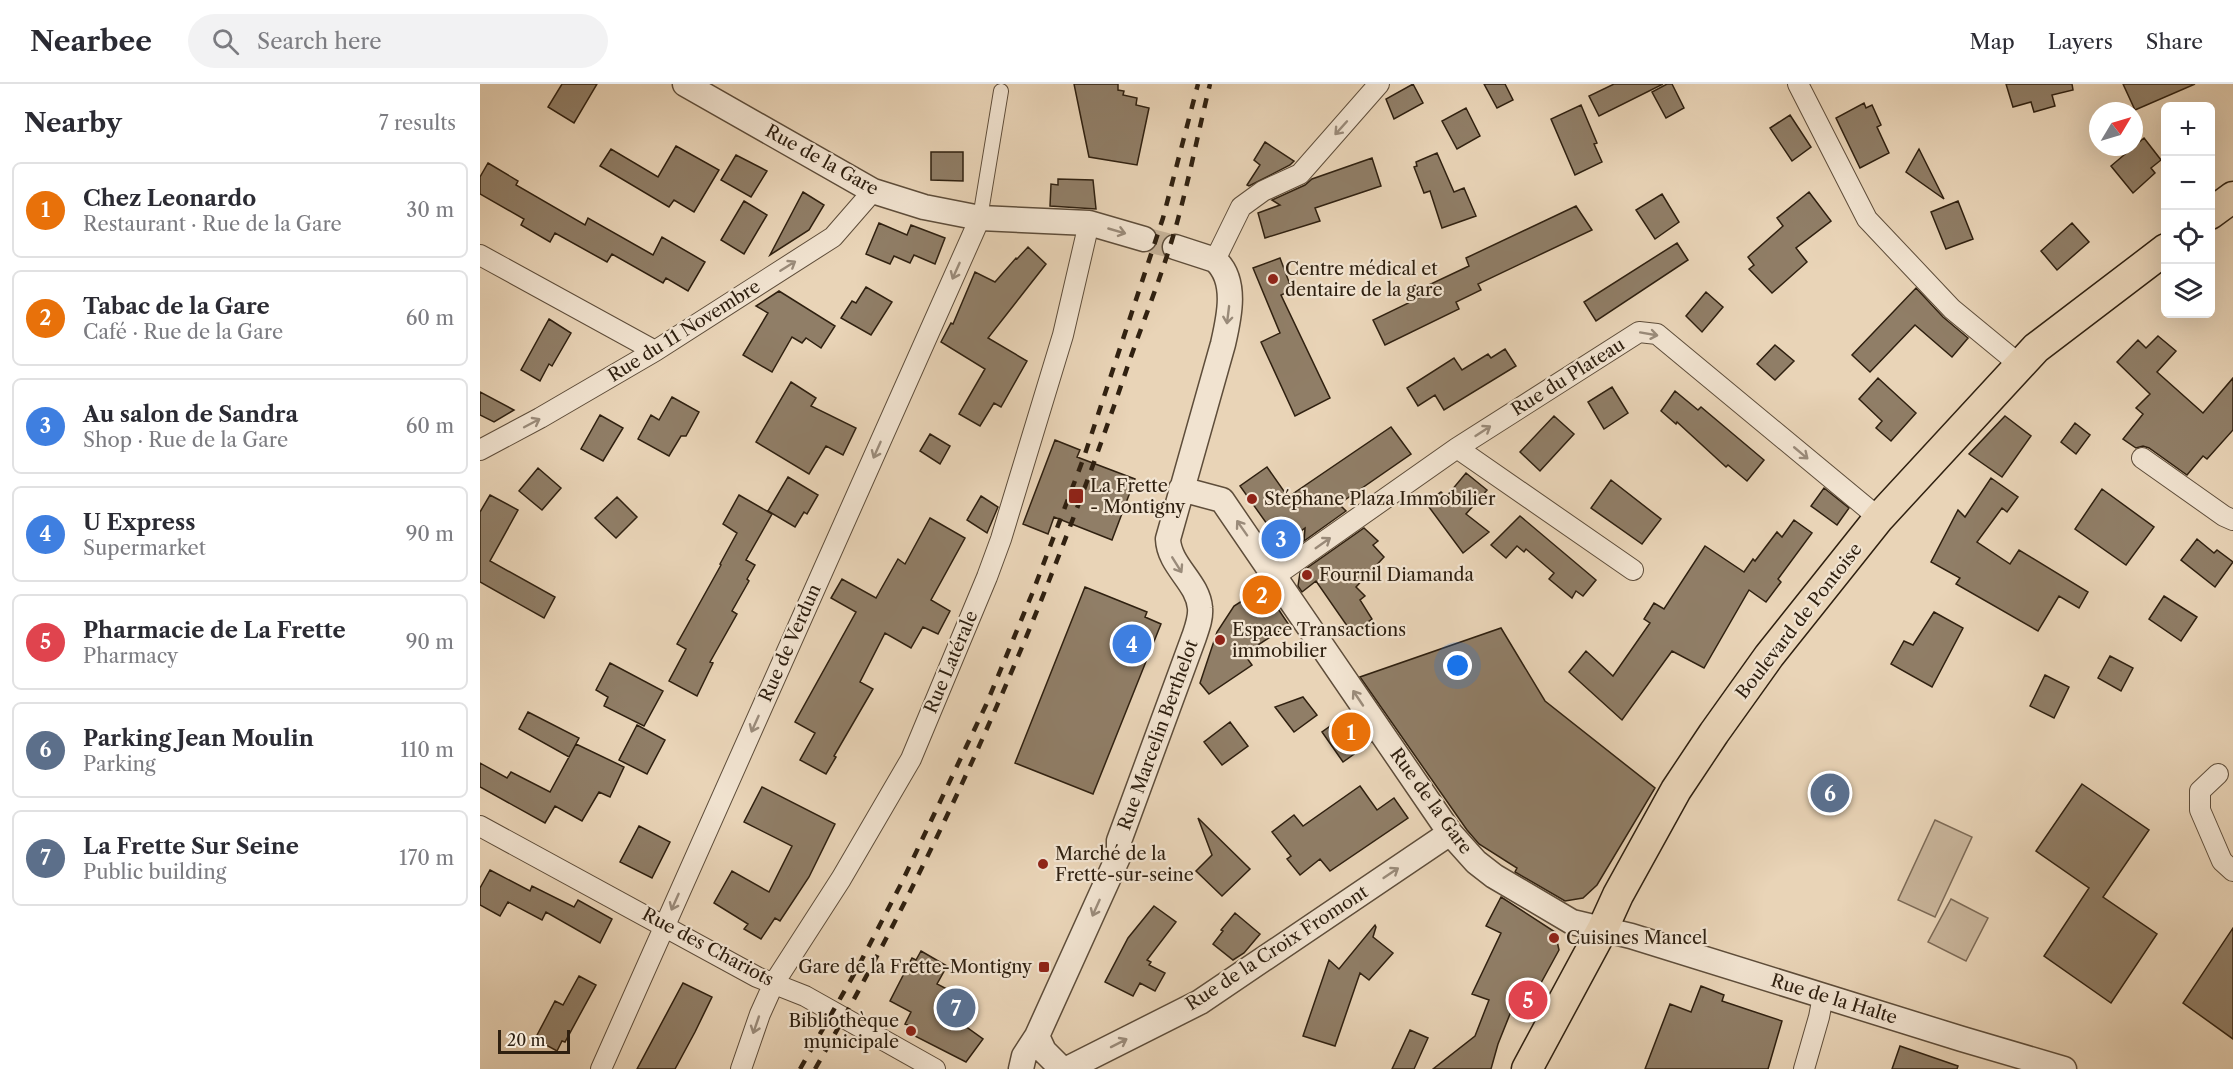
<!DOCTYPE html>
<meta charset="utf-8">
<style>
body{margin:0;font-family:"Libre Caslon Text",serif;background:#f2f2f3;color:#2b2b33}
.controls{position:absolute;right:18px;top:18px;display:grid;overflow:hidden;border-radius:9px;box-shadow:0 6px 24px #0002}
.controls button{width:54px;height:54px;display:grid;place-items:center;padding:0;border:0;border-bottom:2px solid #e1e1e2;background:#fff;color:#2b2b33;font:30px sans-serif}
.compass{position:absolute;left:1609px;top:18px;width:54px;height:54px;border-radius:50%;background:#fff;box-shadow:0 6px 24px #0002;rotate:52deg}
.scale{position:absolute;left:18px;bottom:15px;width:72px;box-sizing:border-box;padding-left:6px;border:3px solid #2f2010;border-top:0;font-size:16px;line-height:21px;white-space:nowrap;color:#2f2010;-webkit-text-stroke:4px #f1e3d0;paint-order:stroke}
.you{position:absolute;left:978px;top:582px;width:21px;height:21px;margin:-15px;border:4px solid #fff;border-radius:50%;background:#1a73e8;box-shadow:0 0 0 9px #1a73e833}
.badge{display:grid;place-items:center;width:39px;height:39px;border-radius:50%;background:#8f2418;color:#fff;font-size:20px;font-weight:700}
.pin{position:absolute;translate:-50% -50%;border:3px solid #fff;box-shadow:0 2px 6px #0006}
.list{margin:0;padding:0;list-style:none}
h2{display:flex;justify-content:space-between;align-items:center;height:78px;margin:0;padding:0 24px;font-size:26px}
h2 small{font-size:20px;font-weight:400;color:#7c7c81}
.list li{display:grid;grid-template-columns:39px 1fr auto;gap:18px;align-items:center;box-sizing:border-box;height:96px;margin:0 12px 12px;padding:0 12px;border:2px solid #e1e1e2;border-radius:9px}
.list b{display:block;font-size:22px;white-space:nowrap}
.list p{margin:0;font-size:20px;white-space:nowrap;color:#7c7c81}
.list em{font-size:20px;font-style:normal;color:#7c7c81}
.icon{flex:none;width:33px;height:33px;fill:none;stroke:currentColor;stroke-width:2;stroke-linecap:round;stroke-linejoin:round}
.map{position:relative;flex:none;width:1753px;height:985px;overflow:hidden}
header{display:flex;align-items:center;gap:36px;box-sizing:border-box;height:84px;padding:0 30px;background:#fff;border-bottom:2px solid #e1e1e2}
header strong{font-size:28px}
nav{display:flex;gap:33px;margin-inline-start:auto;font-size:21px}
.search{width:420px;height:54px;background:#f2f2f3;display:flex;align-items:center;gap:15px;box-sizing:border-box;padding:0 21px;border-radius:33px;color:#7c7c81;font-size:22px}
main{display:flex}
aside{flex:1;background:#fff}
.map>svg:first-child{display:block}
.green{fill:#c9b59b;stroke:#7c6a56;stroke-width:1.5}
.building{fill:#907e67;stroke:#2f2010;stroke-width:1.5}
.lines{fill:none;stroke-linecap:round;stroke-linejoin:round}
.tertiary-tunnel{stroke:#c4b096;stroke-width:24;stroke-dasharray:24 12;stroke-linecap:butt}
.pedestrian-casing{stroke:#5e4d3a;stroke-width:16}
.minor-casing{stroke:#5e4d3a;stroke-width:22}
.tertiary-casing{stroke:#5e4d3a;stroke-width:27}
.primary-casing{stroke:#2f2010;stroke-width:33}
.pedestrian{stroke:#f1e3d0;stroke-width:14}
.minor{stroke:#f1e3d0;stroke-width:20}
.tertiary{stroke:#f1e3d0;stroke-width:24}
.primary{stroke:#e9d4b7;stroke-width:30}
.rail{stroke:#2f2010;stroke-width:4.5;stroke-dasharray:10 10;stroke-linecap:butt}
.oneway{stroke:#9a8b7a}
.poi-dot{fill:#8f2418;stroke:#f1e3d0;stroke-width:2}
.labels{text-anchor:middle;dominant-baseline:central;stroke-width:4.5;stroke-linejoin:round;paint-order:stroke}
.street-label{font-size:18px;fill:#2f2010;stroke:#f1e3d0}
.poi-label{font-size:18px;fill:#2f2010;stroke:#f1e3d0;text-anchor:start}
</style>
<header>
<strong>Nearbee</strong>
<div class="search"><svg class="icon" aria-label="search" viewBox="0 0 24 24"><circle cx="10" cy="10" r="6"/><path d="M15 15l6 6"/></svg>Search here</div>
<nav><a>Map</a><a>Layers</a><a>Share</a></nav>
</header>
<main>
<aside>
<h2>Nearby<small>7 results</small></h2>
<ul class="list">
<li><span class="badge" style="background:#e8710a">1</span><div><b>Chez Leonardo</b><p>Restaurant · Rue de la Gare</p></div><em>30 m</em></li>
<li><span class="badge" style="background:#e8710a">2</span><div><b>Tabac de la Gare</b><p>Café · Rue de la Gare</p></div><em>60 m</em></li>
<li><span class="badge" style="background:#3f7fe0">3</span><div><b>Au salon de Sandra</b><p>Shop · Rue de la Gare</p></div><em>60 m</em></li>
<li><span class="badge" style="background:#3f7fe0">4</span><div><b>U Express</b><p>Supermarket</p></div><em>90 m</em></li>
<li><span class="badge" style="background:#e0444e">5</span><div><b>Pharmacie de La Frette</b><p>Pharmacy</p></div><em>90 m</em></li>
<li><span class="badge" style="background:#5c6f8a">6</span><div><b>Parking Jean Moulin</b><p>Parking</p></div><em>110 m</em></li>
<li><span class="badge" style="background:#5c6f8a">7</span><div><b>La Frette Sur Seine</b><p>Public building</p></div><em>170 m</em></li>
</ul>
</aside>
<div class="map">
<svg width="1753" height="985" viewBox="0 0 1753 985">
<rect width="100%" height="100%" fill="#e9d4b7"/>
<filter id="stains"><feTurbulence type="fractalNoise" baseFrequency=".00333" numOctaves="4"/><feColorMatrix values="0 0 0 0 .2 0 0 0 0 .09 0 0 0 0 .02 0 0 0 .5 -.17"/></filter>
<radialGradient id="worn" r=".72"><stop offset=".6" stop-color="#630" stop-opacity="0"/><stop offset="1" stop-color="#630" stop-opacity=".3"/></radialGradient>
<path class="green" d="M1455 736 1492 753 1455 833 1418 816Z
M1471 815 1508 834 1486 877 1448 858Z"/>
<path class="building" d="M82 0H117L94 39 68 23Z
M594 0H638V6L644 7 643 11 657 14 656 21 669 24 657 81 609 73Z
M933 0 943 19 914 35 906 15Z
M1004 0H1025L1033 16 1017 24Z
M1134 0H1183L1119 32 1109 12Z
M1187 0H1192L1204 24 1186 34 1172 8Z
M1526 0H1592L1593 6 1572 11 1575 22 1554 28 1551 18 1533 23Z
M1643 0H1715L1655 26Z
M1384 19 1386 24 1392 21 1401 41 1397 43 1409 69 1380 84 1356 34Z
M1101 21 1117 59 1114 60 1122 78 1095 91 1071 35Z
M986 24 1000 52 977 65 962 37Z
M1310 31 1331 63 1312 77 1290 44Z
M1664 54 1681 76 1671 84 1675 89 1653 109 1631 82Z
M785 58 814 77 810 81 769 102 767 101 780 81 774 76Z
M196 62 239 86 214 128 194 116 189 123 120 82 131 65 178 93Z
M1439 65 1464 115 1426 88Z
M451 68H483V97L451 96Z
M957 69 974 108 984 104 996 132 962 144 950 107 944 109 934 83 937 82 936 78Z
M256 71 287 87 271 113 241 96Z
M892 74 901 102 835 124 840 137 785 154 778 129 800 121 792 116 825 101 832 95Z
M8 79 38 97 36 101 105 141 108 134 173 171 182 153 225 178 208 207 186 194 183 199 132 170 127 178 75 149 70 158 41 141 44 135 0 110V93Z
M578 95 613 96 616 125 570 122 571 100 578 101Z
M323 108 344 121 329 146 290 171Z
M1329 108 1351 137 1316 164 1327 178 1292 209 1269 185 1274 181 1268 173 1303 142 1297 134Z
M1182 110 1199 138 1175 155 1156 126Z
M264 117 287 131 264 170 241 156Z
M1478 117 1493 155 1466 165 1451 128Z
M1096 122 1112 146 998 200 1001 206 976 218 979 225 905 261 893 236 943 212 940 205 989 182 986 174Z
M399 139 427 151 431 141 465 154 455 180 434 171 430 179 414 172 410 180 386 170Z
M1592 139 1609 158 1577 186 1561 167Z
M1197 159 1208 176 1116 237 1104 218Z
M548 163 566 180 508 254 547 277 521 323 514 319 500 342 479 330 505 285 461 258 471 239 473 240 495 188 515 198 536 174 537 175Z
M800 174 812 206 801 211 850 314 815 332 781 258 800 249 773 184Z
M386 203 412 218 391 251 361 234 372 217 376 219Z
M1436 204 1463 233 1488 254 1472 273 1435 241 1390 288 1372 271Z
M299 207 355 242 341 264 326 254 322 259 312 253 292 288 263 271 288 229 276 222Z
M1226 208 1243 223 1222 248 1206 232Z
M69 235 91 249 72 282 69 280 60 297 41 286Z
M1678 252 1696 267 1677 288 1723 329 1753 294V346L1727 375 1723 372 1707 391 1669 364 1663 362 1656 364 1643 355 1663 330 1656 324 1670 310 1637 278 1658 256 1666 264Z
M1295 261 1314 277 1295 296 1277 280Z
M1025 265 1036 282 964 326 955 311 938 322 927 304 974 274 982 286 1008 270 1011 274Z
M1398 294 1436 329 1411 357 1396 344 1402 337 1379 315Z
M311 298 336 314 331 322 376 344 363 371 346 362 329 390 276 358Z
M1132 303 1148 329 1124 345 1108 318Z
M1195 307 1218 326 1221 323 1284 376 1267 397 1248 381 1246 383 1197 338 1196 340 1181 327Z
M0 308 34 326 14 338 0 331Z
M192 313 219 328 206 352H201L189 372 158 355 171 331 179 336Z
M120 331 143 344 123 377 101 365Z
M1074 332 1094 350 1060 387 1040 368Z
M1525 332 1551 352 1522 393 1489 370Z
M1595 339 1610 351 1596 370 1581 358Z
M911 343 931 370 859 420 866 427 824 457 825 444 802 461 760 402 787 383 808 413Z
M450 350 470 362 460 380 440 367Z
M575 356 600 366 597 373 655 395 632 456 574 433 568 450 543 440Z
M58 384 81 404 62 426 39 407Z
M986 389 1007 406 986 430 1009 448 983 469 946 419 961 408 966 413Z
M308 393 338 411 327 430 324 428 315 443 288 427Z
M1511 394 1538 413 1527 428 1522 424 1497 458 1530 480 1539 466 1608 508 1599 524 1579 512 1558 547 1476 500 1480 494 1451 478 1478 426 1485 433Z
M1131 396 1181 435 1162 460 1111 424Z
M1344 404 1369 424 1357 441 1331 422Z
M1622 405 1674 443 1646 481 1595 445Z
M10 411 38 426 10 477 75 513 64 534 0 498V428Z
M259 411 292 430 266 476 275 481 267 495 269 497 252 527 257 530 230 578 233 579 217 612 189 597 206 565 197 560 241 481 240 480 257 449 243 440Z
M501 412 518 423 507 449 487 436Z
M137 413 157 433 136 454 115 434Z
M1040 432 1116 496 1103 512 1096 507 1092 514 1069 495 1074 489 1046 465 1044 468 1037 462 1026 474 1011 461Z
M450 434 485 454 451 516 470 527 458 550 443 543 431 564 405 549 380 598 393 605 354 672 356 673 346 690 320 676 335 649 315 638 376 528 351 514 362 495 396 514 418 475 425 480Z
M1314 436 1332 449 1298 495 1301 498 1286 518 1269 506 1224 584 1192 567 1142 636 1089 588 1106 567 1133 592 1170 539 1164 535 1174 519 1184 525 1225 462 1264 488 1273 475 1275 477 1297 448 1302 453Z
M884 444 898 457 893 461 904 473 876 503 885 512 880 516 892 535 872 549 836 497 822 508 818 502 820 489Z
M1717 455 1734 469 1737 466 1753 478 1735 503 1701 476Z
M605 503 667 528 665 533 681 540 613 710 535 679Z
M776 508 788 510 809 541 764 570 772 581 729 610 720 599 737 548 754 522Z
M1684 512 1717 533 1701 557 1669 535Z
M1454 528 1483 544 1452 603 1411 580 1424 557 1433 561Z
M1021 544 1065 617 1175 704 1117 801 1103 814 1085 817 1035 788 1037 784 999 760 987 746 880 593Z
M1630 572 1653 584 1641 607 1618 594Z
M130 579 183 607 164 642 124 622 128 613 116 606Z
M1565 591 1589 603 1574 634 1550 622Z
M823 613 837 631 814 648 795 623Z
M48 628 99 654 89 673 39 645Z
M870 628 891 658 863 678 842 648Z
M750 638 768 662 742 681 724 658Z
M157 641 185 656 167 690 139 676Z
M96 660 144 683 130 713 119 708 102 737 75 722 65 739 0 703V679L27 694 31 688 70 708Z
M1602 700 1669 746 1623 813 1677 850 1631 919 1564 872 1609 804 1556 767Z
M880 702 897 726 914 714 928 734 850 787 840 775 820 791 807 775 811 772 792 748 814 731 823 742Z
M282 703 355 740 329 793 300 837 295 834 281 855 264 845 268 840 234 819 252 787 289 808 312 762 264 738Z
M718 734 770 785 742 812 716 787 732 771Z
M159 742 190 758 172 794 140 778Z
M10 786 50 807 52 802 94 823 98 816 132 835 120 859 66 828 62 836 28 818 20 832 0 821V804Z
M1021 813 1075 848 1079 866 1044 930 1032 925 1018 960 1011 985H953L995 952 1009 916 992 910 1021 849 1006 842Z
M674 822 696 838 667 876 671 878 669 881 685 889 675 907 660 899 653 912 625 898 648 854Z
M755 829 780 850 764 869 753 876 733 860 743 847 741 846Z
M895 841 896 843 893 853 913 869 889 896 880 889 855 962 823 952 849 876 859 885Z
M1753 844V955L1703 919Z
M441 867 467 882 457 900 488 916 474 934 503 955 486 978 425 947 428 941 425 940 431 928 410 917 432 874 436 876Z
M99 892 116 901 85 958 82 957 77 967 55 955 75 917 83 921Z
M203 899 232 913 215 948 195 985H157Z
M1221 902 1244 911 1242 917 1302 937 1288 985H1165L1190 920 1211 928Z
M930 946 948 954 934 985H912Z
M1420 962 1478 982 1477 985H1412Z"/>
<g class="lines">
<path class="tertiary-tunnel" d="M664 155 695 163"/>
<defs>
<path id="pedestrian" d="M500 134 521 7"/>
<path id="minor" d="M1318 0 1387 135 1472 225 1540 281
M0 171 175 267
M735 176 761 123 783 107 820 90 899 0
M977 364 1153 486
M0 366 60 334 175 267 353 153 393 107
M1662 374 1744 432 1753 436
M795 492 977 364 1159 248 1177 250 1399 434
M1738 690 1720 707V726L1742 777 1753 787
M0 742 277 893 325 912 455 985
M121 985 500 134
M261 985 280 930 294 899 361 795 431 675 507 493 521 455 583 251 609 139
M1324 985 1339 933 1343 912"/>
<path id="tertiary" d="M205 0 393 107 444 123 500 134 609 139 664 155
M701 405 742 416 970 749 996 778 1014 792 1092 838 1151 852 1482 955 1584 985
M557 952 564 967 582 985
M541 985 544 972 557 952 639 771V757L714 553C717 544 721 534 720 524 718 498 689 482 688 455L743 260C749 234 758 196 735 176L695 163
M587 985 720 918 970 749"/>
<path id="primary" d="M1730 130 1753 113
M1047 985 1123 844 1138 811 1196 706 1234 649 1289 572 1399 434 1556 264 1686 165"/>
</defs>
<use href="#pedestrian" class="pedestrian-casing"/>
<use href="#minor" class="minor-casing"/>
<use href="#tertiary" class="tertiary-casing"/>
<use href="#primary" class="primary-casing"/>
<use href="#pedestrian" class="pedestrian"/>
<use href="#minor" class="minor"/>
<use href="#tertiary" class="tertiary"/>
<use href="#primary" class="primary"/>
<path class="rail" d="M320 985 377 885 421 800 506 621 552 510 604 373 683 134 718 0
M335 985C462 763 564 529 646 287 663 237 684 187 698 135 710 91 719 45 730 0"/>
</g>
<defs><path id="oneway-shaft" d="M-6 0H5M1.5-3L5.5 0L1.5 3" fill="none" stroke-width="1.6" stroke-linecap="round" stroke-linejoin="round" transform="scale(1.5)"/></defs>
<g class="oneway">
<use href="#oneway-shaft" transform="translate(861 44) rotate(132)"/>
<use href="#oneway-shaft" transform="translate(637 147) rotate(16)"/>
<use href="#oneway-shaft" transform="translate(308 182) rotate(-32)"/>
<use href="#oneway-shaft" transform="translate(476 187) rotate(114)"/>
<use href="#oneway-shaft" transform="translate(748 231) rotate(97)"/>
<use href="#oneway-shaft" transform="translate(1169 250) rotate(10)"/>
<use href="#oneway-shaft" transform="translate(52 339) rotate(-28)"/>
<use href="#oneway-shaft" transform="translate(1003 347) rotate(-33)"/>
<use href="#oneway-shaft" transform="translate(397 366) rotate(114)"/>
<use href="#oneway-shaft" transform="translate(1321 369) rotate(40)"/>
<use href="#oneway-shaft" transform="translate(762 444) rotate(-125)"/>
<use href="#oneway-shaft" transform="translate(843 459) rotate(-35)"/>
<use href="#oneway-shaft" transform="translate(697 481) rotate(58)"/>
<use href="#oneway-shaft" transform="translate(878 614) rotate(-124)"/>
<use href="#oneway-shaft" transform="translate(275 640) rotate(114)"/>
<use href="#oneway-shaft" transform="translate(911 789) rotate(-34)"/>
<use href="#oneway-shaft" transform="translate(195 818) rotate(114)"/>
<use href="#oneway-shaft" transform="translate(616 824) rotate(114)"/>
<use href="#oneway-shaft" transform="translate(276 941) rotate(109)"/>
<use href="#oneway-shaft" transform="translate(639 959) rotate(-27)"/>
</g>
<g class="poi-dot">
<circle cx="793" cy="195" r="6"/>
<rect x="588" y="404" width="16" height="16" rx="3"/>
<circle cx="772" cy="415" r="6"/>
<circle cx="827" cy="491" r="6"/>
<circle cx="740" cy="556" r="6"/>
<circle cx="563" cy="780" r="6"/>
<circle cx="1074" cy="854" r="6"/>
<rect x="558" y="877" width="12" height="12" rx="3"/>
<circle cx="431" cy="947" r="6"/>
</g>
<g class="labels">
<g class="street-label">
<text transform="translate(342 76) rotate(29)">Rue de la Gare</text>
<text transform="translate(204 247) rotate(-32)">Rue du 11 Novembre</text>
<text transform="translate(1088 293) rotate(-32)">Rue du Plateau</text>
<text transform="translate(1319 537) rotate(-52)">Boulevard de Pontoise</text>
<text transform="translate(310 559) rotate(-66)">Rue de Verdun</text>
<text transform="translate(471 578) rotate(-67)">Rue Latérale</text>
<text transform="translate(678 651) rotate(-70)">Rue Marcelin Berthelot</text>
<text transform="translate(951 717) rotate(54)">Rue de la Gare</text>
<text transform="translate(228 863) rotate(28)">Rue des Chariots</text>
<text transform="translate(797 864) rotate(-33)">Rue de la Croix Fromont</text>
<text transform="translate(1354 915) rotate(17)">Rue de la Halte</text>
</g>
<g class="poi-label">
<text x="805" y="185">Centre médical et<tspan x="805" dy="21">dentaire de la gare</tspan></text>
<text x="610" y="402">La Frette<tspan x="610" dy="21">- Montigny</tspan></text>
<text x="784" y="415">Stéphane Plaza Immobilier</text>
<text x="839" y="491">Fournil Diamanda</text>
<text x="752" y="546">Espace Transactions<tspan x="752" dy="21">immobilier</tspan></text>
<text x="575" y="770">Marché de la<tspan x="575" dy="21">Frette-sur-seine</tspan></text>
<text x="1086" y="854">Cuisines Mancel</text>
<text x="552" y="883" text-anchor="end">Gare de la Frette-Montigny</text>
<text x="419" y="937" text-anchor="end">Bibliothèque<tspan x="419" dy="21">municipale</tspan></text>
</g>
</g>
<rect width="100%" height="100%" filter="url(#stains)"/>
<rect width="100%" height="100%" fill="url(#worn)"/>
</svg>
<div class="controls">
<button>+</button>
<button>−</button>
<button><svg class="icon" aria-label="locate" viewBox="0 0 24 24"><circle cx="12" cy="12" r="6"/><path d="M12 2v4M12 18v4M2 12h4M18 12h4"/></svg></button>
<button><svg class="icon" aria-label="layers" viewBox="0 0 24 24"><path d="M12 4l9 5-9 5-9-5zM3 14l9 5 9-5"/></svg></button>
</div>
<svg class="compass" viewBox="-18 -18 36 36"><path d="M0-13l5 13h-10z" fill="#e53935"/><path d="M0 13l5-13h-10z" fill="#7c7c81"/></svg>
<div class="scale">20 m</div>
<div class="you"></div>
<div class="pin badge" style="left:871px;top:648px;background:#e8710a">1</div>
<div class="pin badge" style="left:782px;top:511px;background:#e8710a">2</div>
<div class="pin badge" style="left:801px;top:455px;background:#3f7fe0">3</div>
<div class="pin badge" style="left:652px;top:560px;background:#3f7fe0">4</div>
<div class="pin badge" style="left:1048px;top:916px;background:#e0444e">5</div>
<div class="pin badge" style="left:1350px;top:709px;background:#5c6f8a">6</div>
<div class="pin badge" style="left:476px;top:924px;background:#5c6f8a">7</div>
</div>
</main>
